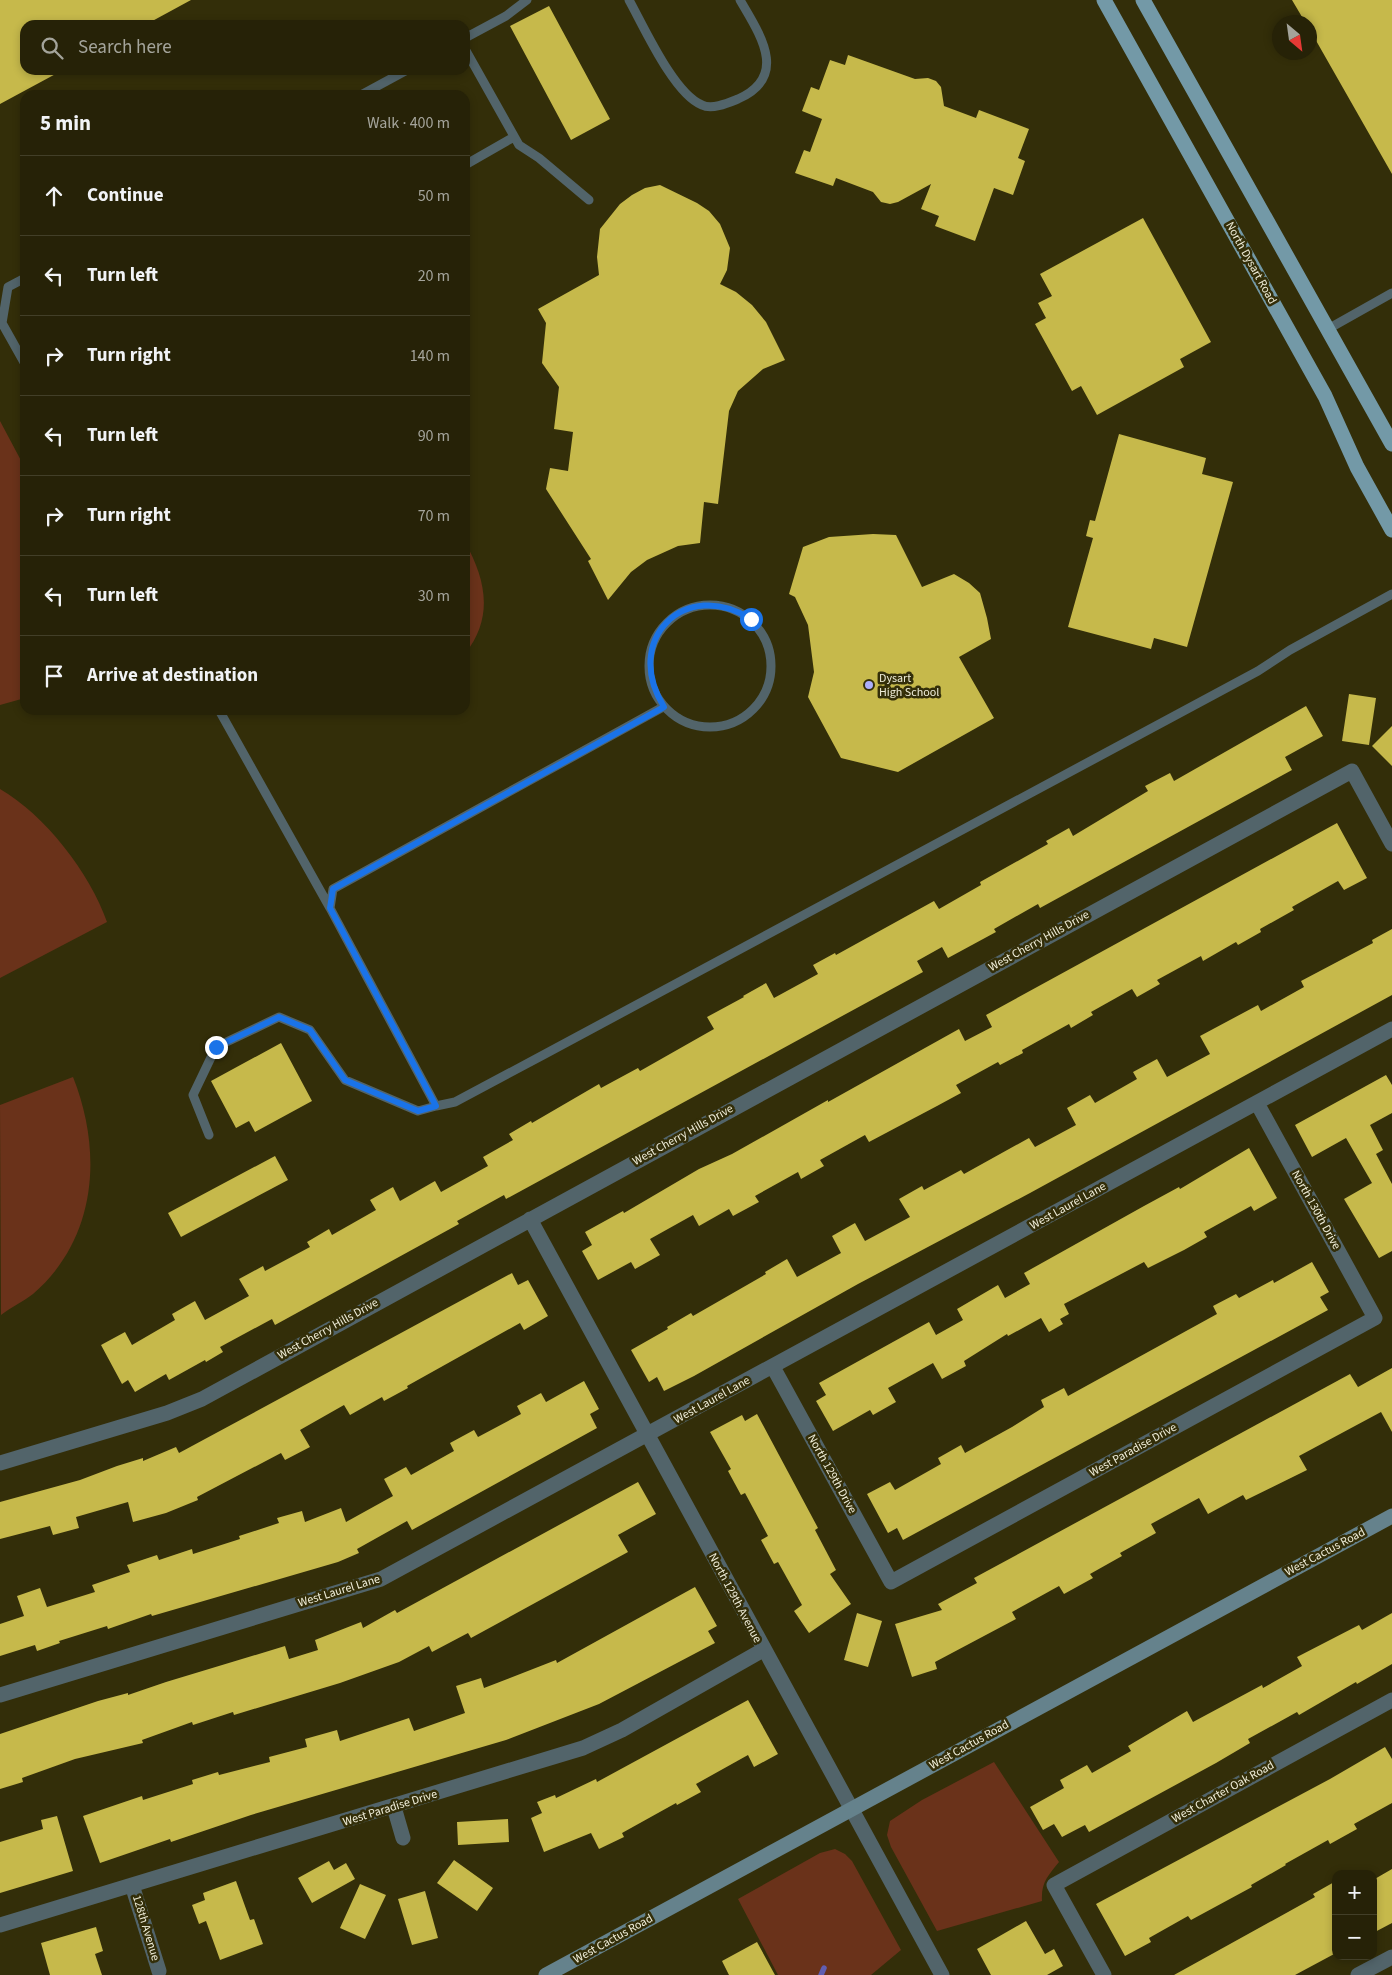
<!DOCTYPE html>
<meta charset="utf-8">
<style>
body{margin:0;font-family:"Source Sans 3",sans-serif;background:#322f15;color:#f1f3f6}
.controls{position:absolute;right:15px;bottom:15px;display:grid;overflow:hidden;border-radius:10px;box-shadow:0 2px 8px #0003}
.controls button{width:45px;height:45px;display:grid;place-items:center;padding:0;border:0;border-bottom:1px solid #423f28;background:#262207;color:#f1f3f6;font:25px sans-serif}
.compass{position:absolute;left:1272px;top:15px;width:45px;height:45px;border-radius:50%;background:#262207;box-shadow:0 2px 8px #0003;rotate:151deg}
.stop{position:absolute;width:15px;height:15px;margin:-11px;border:4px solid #1a73e8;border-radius:50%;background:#fff}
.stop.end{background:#1a73e8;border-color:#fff;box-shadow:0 1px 5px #0008}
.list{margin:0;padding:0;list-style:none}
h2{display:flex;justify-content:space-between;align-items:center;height:65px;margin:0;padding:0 20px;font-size:21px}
h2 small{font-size:16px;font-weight:400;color:#a4a49b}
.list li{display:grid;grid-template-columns:32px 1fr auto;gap:15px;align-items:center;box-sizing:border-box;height:80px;padding:0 20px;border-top:1px solid #423f28}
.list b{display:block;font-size:19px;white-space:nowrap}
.list em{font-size:16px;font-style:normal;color:#a4a49b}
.icon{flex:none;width:28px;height:28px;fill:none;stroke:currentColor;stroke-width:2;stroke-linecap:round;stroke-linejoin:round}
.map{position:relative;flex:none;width:1392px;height:1975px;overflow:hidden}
.search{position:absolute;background:#262207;box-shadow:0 2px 8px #0003;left:20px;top:20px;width:450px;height:55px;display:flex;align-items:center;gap:12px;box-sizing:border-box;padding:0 18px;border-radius:15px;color:#a4a49b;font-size:19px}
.panel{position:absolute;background:#262207;box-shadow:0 2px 8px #0003;left:20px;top:90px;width:450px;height:625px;border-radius:15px}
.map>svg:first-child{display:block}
.green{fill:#6a321a}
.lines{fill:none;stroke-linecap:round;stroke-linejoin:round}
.stream{stroke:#605eb2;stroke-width:5.5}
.building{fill:#c6b94b}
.lane{stroke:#52646a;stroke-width:9}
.street{stroke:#52646a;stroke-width:15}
.secondary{stroke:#65828c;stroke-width:15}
.primary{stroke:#7399a7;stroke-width:15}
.route{stroke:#1a73e8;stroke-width:6}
.poi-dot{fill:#acaffb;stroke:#332e09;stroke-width:2}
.labels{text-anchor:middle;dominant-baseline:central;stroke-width:5;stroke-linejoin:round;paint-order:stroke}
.street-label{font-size:12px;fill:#f0eeda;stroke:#332e09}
.poi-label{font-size:12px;fill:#f0eeda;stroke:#332e09;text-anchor:start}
</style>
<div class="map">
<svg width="1392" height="1975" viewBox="0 0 1392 1975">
<rect width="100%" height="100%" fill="#332e09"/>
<path class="green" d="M0 421 25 468V698L0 705Z
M465 542C486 580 494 617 465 654Z
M0 789C45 815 90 873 107 922L0 978Z
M73 1077C103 1152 97 1239 33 1294 23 1302 11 1307 1 1315L0 1105Z
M994 1762 1059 1862C1048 1876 1041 1882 1042 1901L937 1931 891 1847 887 1835 890 1821 922 1800Z
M835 1849 845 1854 852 1861 901 1950 871 1975H778L738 1899 820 1853Z"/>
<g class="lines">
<path class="stream" d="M821 1975 824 1968"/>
</g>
<path class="building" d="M0 0H191L145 25H25V70H63L0 104Z
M1292 0H1392V174L1310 30V22H1305Z
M549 6 610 119 571 140 510 26Z
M848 55 915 79 928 78 936 81 941 87 944 106 976 118 979 110 1029 129 1018 158 1025 161 1013 195 994 188 975 241 935 226 939 216 921 209 931 184 898 202 890 204 881 202 873 192 836 178 833 186 795 173 804 150 810 152 822 119 802 111 811 87 819 90 830 60 845 65Z
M660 185 697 203 709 211 720 224 730 248 727 270 720 284 736 292 752 305 766 322 785 360 763 369 738 391 729 411 718 504 704 502 700 543 678 546 647 560 631 572 608 600 588 561 591 559 546 489 550 468 568 471 573 432 554 429 559 387 542 363 546 323 538 309 599 275 597 257 600 229 620 204 632 195 645 188Z
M1143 218 1211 342 1180 359 1184 367 1097 415 1081 386 1072 391 1035 324 1046 318 1038 303 1052 296 1040 274Z
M1119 434 1206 458 1202 474 1233 482 1187 647 1154 638 1151 649 1068 627 1093 538 1086 536 1090 520 1095 521Z
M873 534 896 535 922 587 954 574 969 583 980 593 987 618 991 639 959 657 994 718 898 772 841 758 808 697 814 672 808 625 795 597 789 594 803 547 829 537Z
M1349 694 1376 698 1369 745 1342 741Z
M1306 706 1323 736 1285 757 1292 770 1040 908 1038 904 994 929 996 932 948 958 942 947 917 961 923 972 506 1199 504 1195 457 1221 459 1224 275 1325 272 1319 220 1347 223 1352 206 1362 205 1360 169 1380 166 1374 135 1392 128 1380 122 1384 101 1345 125 1332 132 1345 175 1320 172 1314 195 1301 205 1320 249 1296 239 1279 263 1266 265 1271 310 1247 307 1242 329 1229 332 1235 376 1210 370 1200 393 1187 400 1201 435 1181 441 1192 488 1166 483 1157 513 1140 509 1134 531 1121 532 1123 599 1084 601 1088 638 1068 640 1071 714 1029 707 1017 744 997 743 996 766 983 774 998 818 974 813 965 835 953 836 955 934 901 939 909 981 885 980 882 1048 844 1046 841 1069 828 1073 836 1148 791 1145 786 1170 773 1174 781Z
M1392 726V766L1372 746Z
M1337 823 1367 878 1344 890 1338 881 1292 907 1294 910 1260 929 1261 932 1238 945 1236 942 1203 961 1201 956 1157 980 1160 984 1137 997 1132 989 1091 1012 1093 1015 1071 1028 1069 1024 1022 1050 1023 1053 1000 1065 998 1062 956 1085 961 1093 937 1106 869 1142 865 1135 820 1160 824 1166 801 1179 798 1172 755 1196 759 1202 733 1216 729 1209 699 1226 693 1215 650 1239 660 1255 635 1269 631 1262 598 1280 582 1251 592 1245 585 1232 623 1211 624 1213 699 1169 732 1154 828 1100V1102L959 1029 965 1041 992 1027 986 1015Z
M1392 929V995L1030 1193 858 1284 694 1376 664 1391 657 1377 649 1382 631 1350 668 1329 667 1327 691 1313 693 1316 766 1274 765 1272 787 1259 797 1277 841 1253 832 1236 855 1223 865 1241 910 1217 899 1199 922 1186 924 1190 961 1170 964 1174 1029 1138 1035 1147 1076 1125 1067 1108 1090 1095 1095 1103 1137 1079 1133 1072 1157 1059 1167 1077 1210 1054 1200 1036 1258 1005 1261 1011 1304 987 1301 981 1373 943 1372 940Z
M281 1043 312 1101 255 1132 249 1121 236 1128 211 1081Z
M1386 1075 1392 1085V1113L1370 1125 1383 1150 1376 1154 1392 1184V1251L1379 1258 1344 1199 1372 1183 1346 1138 1312 1157 1295 1125Z
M1249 1148 1277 1198 1254 1211 1251 1206 1204 1232 1207 1237 1184 1250 1148 1268 1144 1262 1064 1304 1069 1314 1060 1319 1063 1324 1049 1332 1041 1318 1008 1336 1007 1334 964 1361 966 1366 942 1379 933 1363 888 1388 896 1402 873 1415 870 1410 833 1431 816 1401 826 1395 819 1383 929 1322 936 1335 963 1320 957 1309 998 1285 1005 1298 1030 1284 1024 1273 1144 1206 1179 1187 1180 1189Z
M275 1156 288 1180 181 1237 168 1213Z
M1312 1262 1329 1292 1320 1297 1328 1310 903 1540 897 1528 888 1533 867 1494 890 1482 895 1490 941 1464 938 1458 961 1445 965 1453 1012 1427 1044 1407 1041 1400 1064 1388 1068 1396 1217 1314 1213 1306 1236 1294 1239 1298 1273 1280 1274 1283Z
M512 1273 518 1285 528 1280 548 1316 524 1330 520 1323 407 1386 408 1388 384 1401 382 1397 350 1415 344 1405 300 1430 310 1447 285 1460 281 1453 197 1497 198 1500 166 1513 133 1522 128 1502 76 1517 79 1528 53 1535 50 1526 0 1539V1502L80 1480 117 1466 143 1458V1461L176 1447 179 1453Z
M1392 1368V1432L1381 1412 1299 1456 1307 1470 1246 1500 1243 1495 1208 1514 1199 1498 1151 1524 1156 1533 1120 1553 1122 1556 1090 1574 1093 1578 1064 1594 1059 1586 1012 1612 1016 1619 935 1662 937 1669 912 1677 895 1624 942 1610 938 1604 977 1583 974 1578 1350 1374 1358 1387Z
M584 1381 599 1409 590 1414 597 1428 412 1530 407 1521 357 1549 359 1553 338 1562 152 1616 151 1614 108 1629 107 1626 59 1641 60 1643 37 1651 35 1645 0 1656V1624L24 1616 17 1596 40 1588 47 1607 95 1592 92 1585 130 1572 127 1565 157 1555 159 1560 192 1549 193 1554 240 1539 239 1536 279 1523 277 1518 302 1511 305 1522 341 1508 346 1522 393 1496 384 1479 406 1467 411 1475 454 1451 450 1443 474 1430 478 1437 521 1414 517 1406 541 1393 546 1402Z
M757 1414 818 1528 815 1530 836 1570 830 1574 851 1604 809 1633 794 1611 802 1605 778 1562 774 1564 761 1540 768 1536 745 1493 741 1495 728 1471 731 1469 710 1432 742 1415 745 1421Z
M638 1482 656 1514 618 1535 628 1552 471 1638 468 1633 432 1652 429 1646 399 1662 340 1683 234 1715 233 1712 193 1725 192 1722 142 1740 143 1743 75 1759 22 1778 23 1782 0 1789V1734L98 1701 128 1693V1695L166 1682 285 1646 289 1659 318 1650 315 1640 361 1622 363 1628 395 1610 397 1613Z
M695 1587 717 1626 708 1631 715 1643 599 1704 506 1740 251 1815 171 1842 170 1839 100 1863 83 1816 142 1796 143 1800 193 1784 192 1780 218 1772 219 1775 270 1762 269 1757 307 1747 305 1739 337 1730 340 1741 409 1718 414 1731 465 1713 456 1686 481 1678 484 1688 556 1660 557 1663Z
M857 1613 882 1621 868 1667 844 1660Z
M1392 1613V1664L1357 1684 1356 1682 1299 1715 1297 1712 1248 1739 1250 1743 1216 1763 1089 1832 1085 1825 1062 1837 1054 1824 1043 1830 1030 1807 1064 1788 1060 1780 1087 1765 1092 1773 1131 1751 1128 1746 1187 1711 1193 1722 1262 1685 1263 1688 1302 1666 1297 1657 1359 1625 1362 1630Z
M748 1700 778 1754 754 1767 748 1755 696 1784 701 1792 677 1805 676 1803 622 1833 624 1837 599 1849 591 1833 544 1852 531 1818 542 1813 537 1802 555 1795 556 1798 596 1779 597 1782Z
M1385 1747 1392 1759V1803L1354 1824 1357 1829 1330 1844 1328 1840 1285 1864 1286 1865 1251 1885 1252 1887 1191 1920 1188 1916 1149 1938 1151 1942 1125 1956 1096 1904 1330 1779Z
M57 1816 73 1871 0 1893V1842L43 1829 41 1820Z
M508 1819 509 1842 458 1845 457 1822Z
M454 1860 493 1888 477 1911 437 1883Z
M329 1861 334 1870 346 1863 355 1879 312 1903 298 1878Z
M1392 1869V1923L1373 1933V1880Z
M236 1881 250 1920 254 1919 263 1944 220 1960 206 1921 199 1924 192 1905 205 1900 203 1893Z
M1336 1881V1953L1295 1975H1174L1315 1897 1313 1894Z
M360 1884 386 1895 365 1939 340 1928Z
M425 1891 438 1938 412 1945 398 1899Z
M1026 1921 1045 1954 1054 1949 1063 1966 1047 1975H991L977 1949Z
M96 1927 103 1951 95 1954 102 1975H50L41 1943Z
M757 1942 775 1975H729L722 1961Z"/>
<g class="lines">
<path class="lane" d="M629 0C644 27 674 94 702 105 712 110 728 103 738 99 790 76 759 33 740 0
M465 38 506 16 527 0
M465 49 519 145 539 158 589 200
M361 95 407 70
M465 165 514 137
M25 278 8 287 2 323 25 364
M1328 329 1392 293
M649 666a61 61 0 1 1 122 0a61 61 0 1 1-122 0Z
M663 707 333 889 330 908 436 1106 455 1102 545 1054 1258 671 1290 650 1392 594
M219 710 330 908
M209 1135 193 1095 216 1047 279 1017 310 1030 345 1080 418 1111 436 1106"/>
<path class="street" d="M530 1219 942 1975
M773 1367 891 1582 1375 1318 1257 1103
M0 1463 167 1413 202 1399 1352 771 1392 844
M0 1695 381 1579 1392 1029
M394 1807 403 1838
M132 1885 159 1971
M0 1925 583 1748 622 1730 763 1650
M1104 1975 1054 1885 1392 1700
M1358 1975 1392 1957"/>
<path class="secondary" d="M546 1975 1392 1516"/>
<path class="primary" d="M1104 0 1325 396 1357 467 1392 530
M1143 0 1392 444"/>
</g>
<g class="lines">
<path class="route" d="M216 1047 279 1017 310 1030 345 1080 418 1111 436 1106 330 908 333 889 664 707C622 640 685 577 751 619"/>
</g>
<circle class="poi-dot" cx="869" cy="685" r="5"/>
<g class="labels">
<g class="street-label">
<text transform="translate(1251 263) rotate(61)">North Dysart Road</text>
<text transform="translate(1039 941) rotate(-29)">West Cherry Hills Drive</text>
<text transform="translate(683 1135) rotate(-29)">West Cherry Hills Drive</text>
<text transform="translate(1068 1206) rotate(-29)">West Laurel Lane</text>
<text transform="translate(1316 1210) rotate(61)">North 130th Drive</text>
<text transform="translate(328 1329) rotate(-29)">West Cherry Hills Drive</text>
<text transform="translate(712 1400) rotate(-29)">West Laurel Lane</text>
<text transform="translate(1133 1450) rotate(-29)">West Paradise Drive</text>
<text transform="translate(832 1474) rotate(61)">North 129th Drive</text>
<text transform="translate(1325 1552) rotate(-28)">West Cactus Road</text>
<text transform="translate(339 1591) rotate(-17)">West Laurel Lane</text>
<text transform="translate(735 1598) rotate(62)">North 129th Avenue</text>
<text transform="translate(969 1745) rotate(-29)">West Cactus Road</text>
<text transform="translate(1223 1792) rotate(-29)">West Charter Oak Road</text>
<text transform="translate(390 1808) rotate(-17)">West Paradise Drive</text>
<text transform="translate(146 1928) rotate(73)">128th Avenue</text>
<text transform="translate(613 1939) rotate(-29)">West Cactus Road</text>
</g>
<g class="poi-label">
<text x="879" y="678">Dysart<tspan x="879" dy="14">High School</tspan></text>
</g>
</g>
</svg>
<div class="controls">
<button>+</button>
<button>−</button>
</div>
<svg class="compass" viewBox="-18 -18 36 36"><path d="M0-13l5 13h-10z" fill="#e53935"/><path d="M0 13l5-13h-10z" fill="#a4a49b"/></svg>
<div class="stop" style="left:751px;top:619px"></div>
<div class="stop end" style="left:216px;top:1047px"></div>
<div class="search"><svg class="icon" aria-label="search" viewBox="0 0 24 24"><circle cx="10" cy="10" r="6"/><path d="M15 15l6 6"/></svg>Search here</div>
<section class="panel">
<h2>5 min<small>Walk · 400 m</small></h2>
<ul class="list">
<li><svg class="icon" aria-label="ahead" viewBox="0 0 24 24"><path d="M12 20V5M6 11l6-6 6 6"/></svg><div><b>Continue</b></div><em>50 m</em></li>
<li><svg class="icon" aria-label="left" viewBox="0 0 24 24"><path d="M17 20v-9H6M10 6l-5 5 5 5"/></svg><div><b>Turn left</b></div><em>20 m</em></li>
<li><svg class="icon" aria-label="right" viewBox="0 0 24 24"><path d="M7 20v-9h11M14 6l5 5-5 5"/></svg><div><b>Turn right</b></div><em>140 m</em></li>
<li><svg class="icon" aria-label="left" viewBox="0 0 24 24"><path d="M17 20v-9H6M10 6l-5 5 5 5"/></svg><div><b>Turn left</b></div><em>90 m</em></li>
<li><svg class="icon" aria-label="right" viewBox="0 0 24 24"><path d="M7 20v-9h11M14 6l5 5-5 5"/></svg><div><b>Turn right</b></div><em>70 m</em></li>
<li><svg class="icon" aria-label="left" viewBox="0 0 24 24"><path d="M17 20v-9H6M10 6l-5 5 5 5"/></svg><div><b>Turn left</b></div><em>30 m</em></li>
<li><svg class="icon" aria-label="arrive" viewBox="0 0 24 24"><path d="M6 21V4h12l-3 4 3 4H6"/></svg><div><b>Arrive at destination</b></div></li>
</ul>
</section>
</div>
